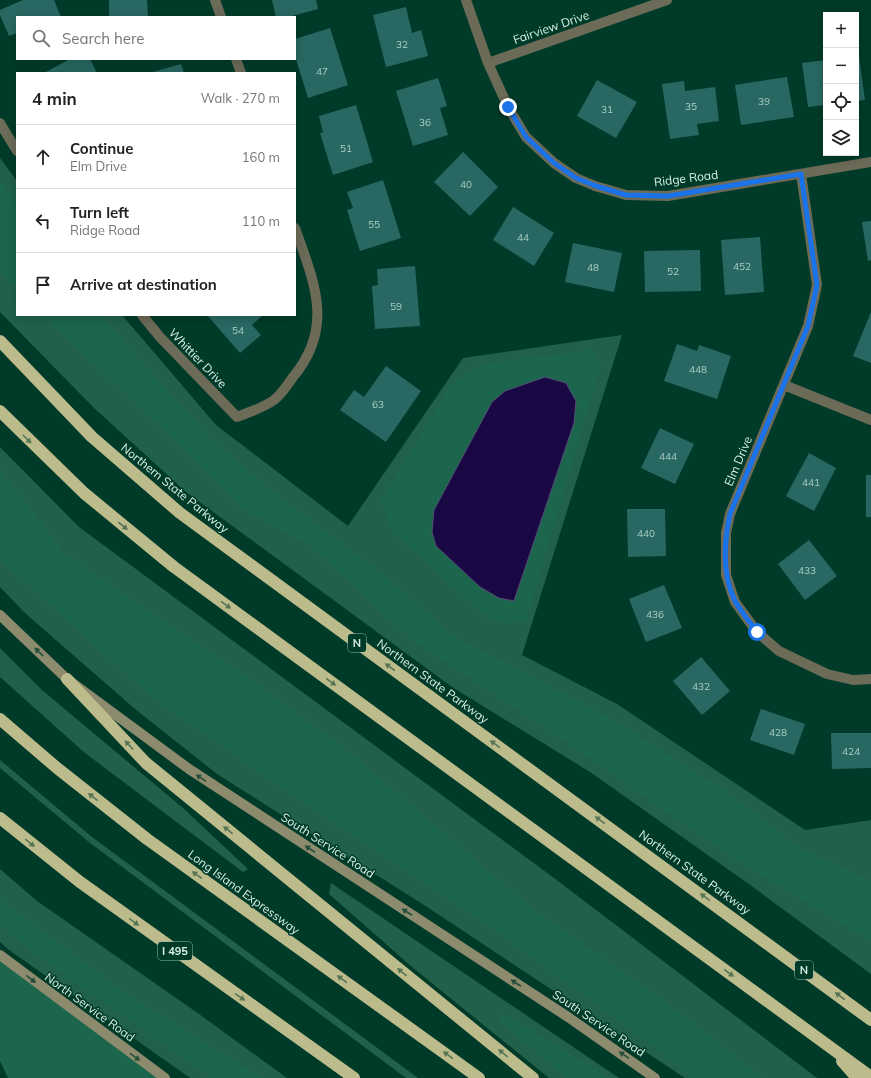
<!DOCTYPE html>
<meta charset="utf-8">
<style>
body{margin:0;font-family:Mulish,sans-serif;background:#f2f2f2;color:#222}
.controls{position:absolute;right:12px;top:12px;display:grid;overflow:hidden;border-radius:0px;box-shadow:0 2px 10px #0003}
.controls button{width:36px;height:36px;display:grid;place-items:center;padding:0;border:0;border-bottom:1px solid #e0e0e0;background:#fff;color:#222;font:20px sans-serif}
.stop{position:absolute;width:12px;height:12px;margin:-9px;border:3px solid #1a73e8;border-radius:50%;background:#fff}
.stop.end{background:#1a73e8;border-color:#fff;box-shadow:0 1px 4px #0008}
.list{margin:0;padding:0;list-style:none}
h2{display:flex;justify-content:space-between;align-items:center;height:52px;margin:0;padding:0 16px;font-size:17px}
h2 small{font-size:13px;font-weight:400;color:#767676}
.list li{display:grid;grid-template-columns:26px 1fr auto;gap:12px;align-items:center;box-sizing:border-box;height:64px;padding:0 16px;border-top:1px solid #e0e0e0}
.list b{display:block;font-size:15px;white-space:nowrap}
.list p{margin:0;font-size:13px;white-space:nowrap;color:#767676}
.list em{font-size:13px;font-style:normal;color:#767676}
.icon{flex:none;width:22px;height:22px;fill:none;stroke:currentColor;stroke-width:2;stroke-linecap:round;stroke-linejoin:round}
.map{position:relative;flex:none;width:871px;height:1078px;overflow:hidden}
.search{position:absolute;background:#fff;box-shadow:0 2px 10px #0003;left:16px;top:16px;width:280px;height:44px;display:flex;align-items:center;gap:10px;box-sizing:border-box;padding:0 14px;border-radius:0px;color:#767676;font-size:15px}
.panel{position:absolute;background:#fff;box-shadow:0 2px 10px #0003;left:16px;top:72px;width:280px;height:244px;border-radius:0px}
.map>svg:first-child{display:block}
.green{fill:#21614a}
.forest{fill:#1c664d}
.water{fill:#190844;stroke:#524e74}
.building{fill:#296862}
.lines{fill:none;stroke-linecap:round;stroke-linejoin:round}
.minor{stroke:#6c6b58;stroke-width:10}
.secondary{stroke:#8c8b6d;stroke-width:10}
.motorway{stroke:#bcbb8b;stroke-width:12}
.oneway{fill:#557555}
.oneway2{fill:#234f3a}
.route{stroke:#1a73e8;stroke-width:5}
.labels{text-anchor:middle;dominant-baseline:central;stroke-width:3;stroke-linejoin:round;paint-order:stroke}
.number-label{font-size:10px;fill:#abcfc4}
.shield{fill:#003b29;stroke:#96baac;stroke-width:1}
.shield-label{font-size:11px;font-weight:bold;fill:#d6f1e4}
.street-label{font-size:12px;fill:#d6f1e4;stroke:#003b29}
</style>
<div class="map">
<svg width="871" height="1078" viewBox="0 0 871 1078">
<rect width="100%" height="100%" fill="#003b29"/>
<path class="green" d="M0 158 17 181V315H122L216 425 348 526 463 358 622 335 522 655 617 704 805 830 871 820V974L753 887 590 772 452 687 186 492 94 408 0 312Z
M0 447 79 527 554 878 817 1078H685L424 905 217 774 135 709 25 613 0 587Z
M0 648 42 690 183 808 248 869 243 872 85 753 0 677Z
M0 760 92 837 418 1078H406L90 843 0 768Z
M0 869 37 901 199 1014 287 1078H190L9 950 0 942Z
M331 883 619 1078H549L412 967 329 894Z"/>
<path class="forest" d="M0 179 17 204V291L0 272Z
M43 315H99L214 442 273 492 381 573 453 636 612 719 731 795 799 848 871 881V941L733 858 546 728 411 639 311 546 244 510 161 427Z
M590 350 601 364 526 622 503 623 487 617 393 532 381 500 450 386 471 370 490 363Z
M0 470 65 554 243 674 344 748 536 912 662 999 763 1078H692L666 1056 491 927 306 805 152 697 0 559Z
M0 900 124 992 261 1078H212L43 960 0 925Z
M0 955 165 1078H8L0 1061Z
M501 1014 518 1022 596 1070 606 1078H567L499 1021Z"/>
<path class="water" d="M545 377 566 383 576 401 574 423 514 601 499 598 480 587 436 546 432 532 434 510 492 402 505 391Z"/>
<path class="building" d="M23 0H54L61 17H17V33L9 36 0 15V10Z
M109 0H147L148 17H109Z
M272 0H316L318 9 288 17H276Z
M406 7 412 33 421 30 428 56 386 67 373 15Z
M330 28 348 85 308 98 295 56V39Z
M856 56H859L865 100 856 101Z
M70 59H90L97 73H44Z
M826 60V105L808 107 802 63Z
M181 64 184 73H149Z
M787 77 794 117 741 125 735 85Z
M438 78 447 106 440 108 448 135 413 146 396 91Z
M597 80 637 102 616 138 577 116Z
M684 81 685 91 715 87 719 121 697 124 699 135 670 139 662 84Z
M356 105 373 162 333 175 320 133 323 132 319 116Z
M463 152 498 187 470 216 434 182Z
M383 180 401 238 360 251 347 210 353 208 347 192Z
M513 207 554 233 534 266 493 240Z
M871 221V260L868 261 862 222Z
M760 237 764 292 725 295 721 240Z
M573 243 622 253 614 292 565 282Z
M700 250 701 291 645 292 644 251Z
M415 266 420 326 375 329 372 286 378 285 377 269Z
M871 312V363L853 356Z
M207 315H263L252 325 261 335 240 353Z
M677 344 697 351 699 345 731 356 717 399 664 381Z
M386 366 421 391 386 442 340 410 354 390 364 397Z
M660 428 694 444 675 484 641 468Z
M809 453 836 468 814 511 786 496Z
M866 475H871V517H866Z
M627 509H665L666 556 628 557Z
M809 540 837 576 805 600 778 564Z
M664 585 682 628 646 642 629 599Z
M701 657 730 691 702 715 673 681Z
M761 709 805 724 794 755 750 740Z
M831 733H871V768L832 769Z"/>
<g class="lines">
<path class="minor" d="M215 0 221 17
M466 0 488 63 508 107 526 137 554 163 576 178 595 186 626 195 668 196 871 162
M236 59 241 73
M488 63 667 0
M0 123 17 151
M801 174 817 285 808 326 730 514 726 533V575L735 602 757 632 779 651 827 674 853 680 871 679
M142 315 159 336 237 417C249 412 263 408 274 400 281 395 288 384 293 377 335 327 314 282 295 228
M784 385 871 420"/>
<path class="secondary" d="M0 615 67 679 189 769 568 1017 655 1078
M0 955 165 1078"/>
<path class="motorway" d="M0 341 92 437 180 513 871 1020
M0 411 84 493 174 567 871 1077
M67 679 146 763 533 1078
M0 719 57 768 147 839 479 1078
M0 818 80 882 354 1078
M842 1061 857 1078"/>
</g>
<defs><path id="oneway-solid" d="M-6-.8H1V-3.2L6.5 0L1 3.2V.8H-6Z"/></defs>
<g class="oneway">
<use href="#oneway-solid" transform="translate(27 439) rotate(45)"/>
<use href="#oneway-solid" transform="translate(123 526) rotate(39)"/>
<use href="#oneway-solid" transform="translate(226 605) rotate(36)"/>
<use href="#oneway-solid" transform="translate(390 667) rotate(-144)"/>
<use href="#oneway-solid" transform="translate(331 682) rotate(36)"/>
<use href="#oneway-solid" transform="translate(495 744) rotate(-144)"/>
<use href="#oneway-solid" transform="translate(129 745) rotate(-133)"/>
<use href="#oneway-solid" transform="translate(93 797) rotate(-142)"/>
<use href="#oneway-solid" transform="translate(600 820) rotate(-144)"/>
<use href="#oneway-solid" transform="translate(228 830) rotate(-141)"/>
<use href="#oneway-solid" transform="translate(30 843) rotate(39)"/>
<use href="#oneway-solid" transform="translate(197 875) rotate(-145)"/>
<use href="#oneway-solid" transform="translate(705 897) rotate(-144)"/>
<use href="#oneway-solid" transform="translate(134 922) rotate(36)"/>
<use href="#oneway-solid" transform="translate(402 972) rotate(-141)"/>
<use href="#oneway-solid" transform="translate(729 973) rotate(36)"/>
<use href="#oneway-solid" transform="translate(342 979) rotate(-144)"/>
<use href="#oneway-solid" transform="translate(840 996) rotate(-143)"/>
<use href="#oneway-solid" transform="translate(240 997) rotate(35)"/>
<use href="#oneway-solid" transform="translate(503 1053) rotate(-141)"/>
<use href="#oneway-solid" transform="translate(448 1055) rotate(-144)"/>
</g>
<g class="oneway2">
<use href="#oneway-solid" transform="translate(39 652) rotate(-137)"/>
<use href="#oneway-solid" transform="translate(201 778) rotate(-146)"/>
<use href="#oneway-solid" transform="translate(310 849) rotate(-147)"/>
<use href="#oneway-solid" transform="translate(407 912) rotate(-147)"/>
<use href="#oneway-solid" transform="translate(31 979) rotate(38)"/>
<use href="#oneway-solid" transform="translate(516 983) rotate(-147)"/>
<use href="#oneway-solid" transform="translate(624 1055) rotate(-146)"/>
<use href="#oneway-solid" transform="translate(135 1057) rotate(36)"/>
</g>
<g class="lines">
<path class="route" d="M508 107 526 137 554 163 576 178 596 186 626 195 668 196 801 174 817 285 808 326 730 514C724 542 722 575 735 601 741 612 750 622 757 632"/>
</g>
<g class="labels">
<g class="number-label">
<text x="402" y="44">32</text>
<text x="322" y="71">47</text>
<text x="764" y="101">39</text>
<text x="691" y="106">35</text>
<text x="607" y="109">31</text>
<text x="425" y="122">36</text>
<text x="346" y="148">51</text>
<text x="466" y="184">40</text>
<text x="374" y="224">55</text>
<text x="523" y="237">44</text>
<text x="742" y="266">452</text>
<text x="593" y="267">48</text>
<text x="673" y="271">52</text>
<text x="396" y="306">59</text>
<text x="238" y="330">54</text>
<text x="698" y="369">448</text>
<text x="378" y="404">63</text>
<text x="668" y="456">444</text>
<text x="811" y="482">441</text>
<text x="646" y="533">440</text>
<text x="807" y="570">433</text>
<text x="655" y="614">436</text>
<text x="701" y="686">432</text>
<text x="778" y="732">428</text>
<text x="851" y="751">424</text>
</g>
<g class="shield">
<rect x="348" y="634" width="18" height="18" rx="3"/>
<rect x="158" y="942" width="34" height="18" rx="3"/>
<rect x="795" y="961" width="18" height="18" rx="3"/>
</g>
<g class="shield-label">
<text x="357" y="643">N</text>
<text x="175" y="951">I 495</text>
<text x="804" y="970">N</text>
</g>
<g class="street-label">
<text transform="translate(551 27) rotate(-19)">Fairview Drive</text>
<text transform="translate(686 178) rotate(-7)">Ridge Road</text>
<text transform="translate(198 358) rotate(46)">Whittier Drive</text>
<text transform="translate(738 461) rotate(-67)">Elm Drive</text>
<text transform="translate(175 488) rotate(39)">Northern State Parkway</text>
<text transform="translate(433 681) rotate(36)">Northern State Parkway</text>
<text transform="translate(328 845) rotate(33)">South Service Road</text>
<text transform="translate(695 872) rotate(36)">Northern State Parkway</text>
<text transform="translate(244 892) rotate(36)">Long Island Expressway</text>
<text transform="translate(90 1007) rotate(36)">North Service Road</text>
<text transform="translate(599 1023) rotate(34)">South Service Road</text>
</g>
</g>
</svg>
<div class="controls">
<button>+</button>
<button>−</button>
<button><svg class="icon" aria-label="locate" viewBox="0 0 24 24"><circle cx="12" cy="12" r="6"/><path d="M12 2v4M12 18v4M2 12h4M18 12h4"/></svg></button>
<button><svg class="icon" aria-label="layers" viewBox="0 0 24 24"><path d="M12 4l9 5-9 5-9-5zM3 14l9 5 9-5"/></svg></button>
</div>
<div class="stop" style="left:757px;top:632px"></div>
<div class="stop end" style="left:508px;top:107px"></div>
<div class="search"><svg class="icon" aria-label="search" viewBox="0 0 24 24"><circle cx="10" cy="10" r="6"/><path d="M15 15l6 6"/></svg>Search here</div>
<section class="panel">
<h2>4 min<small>Walk · 270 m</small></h2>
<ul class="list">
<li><svg class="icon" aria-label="ahead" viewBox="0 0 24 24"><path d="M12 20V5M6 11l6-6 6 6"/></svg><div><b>Continue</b><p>Elm Drive</p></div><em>160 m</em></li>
<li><svg class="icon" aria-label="left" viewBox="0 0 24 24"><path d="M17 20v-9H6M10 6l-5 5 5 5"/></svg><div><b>Turn left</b><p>Ridge Road</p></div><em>110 m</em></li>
<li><svg class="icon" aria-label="arrive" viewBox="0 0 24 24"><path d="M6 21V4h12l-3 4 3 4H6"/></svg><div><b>Arrive at destination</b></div></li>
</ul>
</section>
</div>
